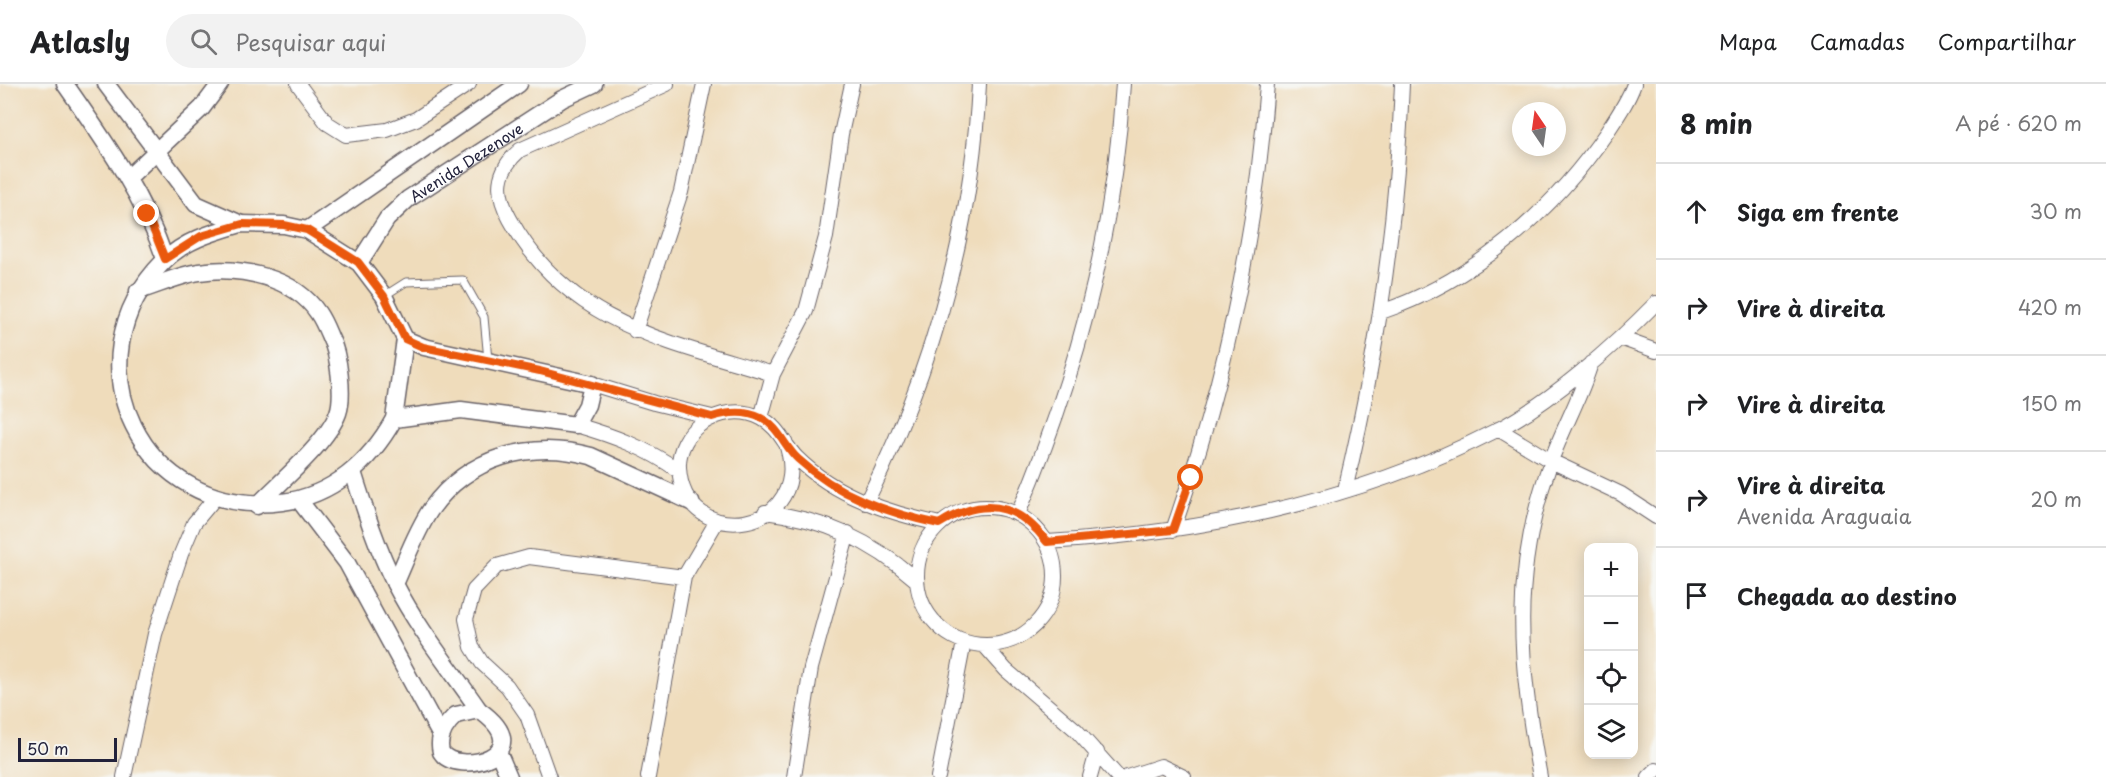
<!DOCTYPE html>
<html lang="pt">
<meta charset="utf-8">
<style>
body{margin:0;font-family:"Playpen Sans",sans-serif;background:#f2f2f2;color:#202124}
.controls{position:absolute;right:18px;bottom:18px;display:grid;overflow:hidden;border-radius:12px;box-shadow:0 3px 15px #0003}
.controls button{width:54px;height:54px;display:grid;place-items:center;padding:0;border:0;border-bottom:2px solid #e0e0e0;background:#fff;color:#202124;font:30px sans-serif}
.compass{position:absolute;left:1512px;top:18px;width:54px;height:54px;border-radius:50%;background:#fff;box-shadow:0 3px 15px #0003;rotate:347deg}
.scale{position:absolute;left:18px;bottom:15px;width:99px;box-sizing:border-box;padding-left:6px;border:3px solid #22223b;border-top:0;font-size:16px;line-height:21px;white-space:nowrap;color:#22223b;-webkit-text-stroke:4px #f6f6f2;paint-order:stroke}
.stop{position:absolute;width:18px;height:18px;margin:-14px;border:4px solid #ea580c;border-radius:50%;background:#fff}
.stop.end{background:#ea580c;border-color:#fff;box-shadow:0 2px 6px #0008}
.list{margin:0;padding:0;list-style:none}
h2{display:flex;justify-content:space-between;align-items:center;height:78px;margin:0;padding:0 24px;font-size:26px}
h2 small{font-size:20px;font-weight:400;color:#757577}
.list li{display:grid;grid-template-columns:39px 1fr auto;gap:18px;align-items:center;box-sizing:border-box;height:96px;padding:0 24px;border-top:2px solid #e0e0e0}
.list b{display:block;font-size:22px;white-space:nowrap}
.list p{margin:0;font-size:20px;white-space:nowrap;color:#757577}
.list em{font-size:20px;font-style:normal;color:#757577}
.icon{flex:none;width:33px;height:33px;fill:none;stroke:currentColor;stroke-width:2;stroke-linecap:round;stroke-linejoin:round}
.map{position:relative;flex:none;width:1656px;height:693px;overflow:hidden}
header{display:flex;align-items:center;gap:36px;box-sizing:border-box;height:84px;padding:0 30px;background:#fff;border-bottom:2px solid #e0e0e0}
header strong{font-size:28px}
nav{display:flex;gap:33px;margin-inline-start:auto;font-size:21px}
.search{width:420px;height:54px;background:#f2f2f2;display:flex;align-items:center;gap:15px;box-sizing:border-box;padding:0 21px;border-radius:33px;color:#757577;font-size:22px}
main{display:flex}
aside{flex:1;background:#fff}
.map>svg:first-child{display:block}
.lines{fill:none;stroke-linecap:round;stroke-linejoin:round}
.service-casing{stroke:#6a6368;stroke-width:9}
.minor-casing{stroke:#6a6368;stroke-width:16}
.tertiary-casing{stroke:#6a6368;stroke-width:19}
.service{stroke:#fff;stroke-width:7}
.minor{stroke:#fff;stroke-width:14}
.tertiary{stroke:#fff;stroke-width:16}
.route{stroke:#ea580c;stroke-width:8}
.labels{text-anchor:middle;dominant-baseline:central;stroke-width:5;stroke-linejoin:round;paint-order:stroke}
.street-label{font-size:15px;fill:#22223b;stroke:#f6f6f2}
</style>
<header>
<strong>Atlasly</strong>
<div class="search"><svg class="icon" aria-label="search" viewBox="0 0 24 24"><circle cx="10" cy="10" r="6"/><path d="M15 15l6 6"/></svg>Pesquisar aqui</div>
<nav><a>Mapa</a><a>Camadas</a><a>Compartilhar</a></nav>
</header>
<main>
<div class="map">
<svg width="1656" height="693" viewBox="0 0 1656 693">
<rect width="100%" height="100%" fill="#f6f6f2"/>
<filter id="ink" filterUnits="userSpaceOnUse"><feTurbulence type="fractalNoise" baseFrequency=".0167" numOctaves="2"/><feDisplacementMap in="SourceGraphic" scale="12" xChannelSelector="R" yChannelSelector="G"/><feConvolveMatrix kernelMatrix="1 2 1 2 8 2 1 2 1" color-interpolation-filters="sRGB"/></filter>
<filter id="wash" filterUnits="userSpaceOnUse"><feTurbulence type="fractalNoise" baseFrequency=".008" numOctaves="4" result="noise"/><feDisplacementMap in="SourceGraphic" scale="24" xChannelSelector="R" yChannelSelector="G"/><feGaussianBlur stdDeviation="1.35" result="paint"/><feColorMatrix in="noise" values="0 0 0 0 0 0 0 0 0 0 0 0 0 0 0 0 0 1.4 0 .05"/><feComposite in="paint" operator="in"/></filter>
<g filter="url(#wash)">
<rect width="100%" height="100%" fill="#efdcbb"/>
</g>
<g filter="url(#ink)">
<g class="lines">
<defs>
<path id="service" d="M384 212 406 198 463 196 484 233 488 276"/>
<path id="minor" d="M298 0 327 39 346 51 387 46 416 35 469 0
M667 0 520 66C496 87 495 108 510 135 567 240 669 258 773 290
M1381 228C1473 197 1553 127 1607 48 1617 33 1628 17 1634 0
M635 247 681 108 704 0
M1620 254 1656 267
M592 300 654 319 712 333
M761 334 773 290 806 227 826 153 841 50 852 0
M576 341C614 352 647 364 679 387
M1498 345 1551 377 1621 410 1656 433
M785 357C819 449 683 471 679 383 678 368 688 348 701 340 719 328 741 324 761 334 779 343 784 361 797 374 835 412 889 429 940 440
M1345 406C1377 272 1397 138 1402 0
M866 419C932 287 972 148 979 0
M917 492a69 69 0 1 1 138 0a69 69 0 1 1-138 0Z
M766 430 765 428C824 435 872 457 916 496
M1018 430C1077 292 1114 150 1123 0
M1173 446C1224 301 1256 153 1267 0
M1047 458C1201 449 1358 417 1497 346 1551 318 1613 263 1656 219
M984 561 1006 586 1076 646 1118 693
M124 693 155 550 181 470 194 439 215 414
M549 693 527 631 507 602 482 579 472 563 466 535 474 506 497 482 529 473 684 493
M648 693 684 493 717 437
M794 693 811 584 848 449
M938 693 964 558
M1090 693 1097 668
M1127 693 1161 682 1184 693
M1540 693C1519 578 1510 490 1551 377 1563 344 1581 313 1591 279
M1649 693 1656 686"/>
<g id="tertiary">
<path d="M65 0C104 56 143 110 165 175"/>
<path d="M106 0 196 120 241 140"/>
<path d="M129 93 202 24 220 0"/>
<path d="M241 140 284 141 307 146 359 179 384 212 405 255 394 335C370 378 332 412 282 418 142 436 65 276 164 177 185 156 214 148 241 140Z"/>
<path d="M307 146 519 0"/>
<path id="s1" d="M359 179 387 135 408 115 562 15 594 0"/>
<path d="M138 207C158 201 179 191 199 188 240 182 294 193 318 229 323 236 327 246 330 253 339 270 344 312 338 329 327 359 279 399 257 422"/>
<path d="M394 335 461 326 576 341 587 321 592 300 424 263 405 255"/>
<path d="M353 388C365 426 377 464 395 500 418 545 450 584 479 626"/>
<path d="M299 416 347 479 441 652"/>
<path d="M395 500C406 476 416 447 431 425 469 372 531 356 591 372L691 418"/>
<path d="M479 626C543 671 456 693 441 668 437 653 445 641 456 631Z"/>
<path d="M500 672 509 693"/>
</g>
</defs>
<use href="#service" class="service-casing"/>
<use href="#minor" class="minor-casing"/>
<use href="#tertiary" class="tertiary-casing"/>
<use href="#service" class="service"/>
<use href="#minor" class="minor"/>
<use href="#tertiary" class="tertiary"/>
</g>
</g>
<g class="lines" filter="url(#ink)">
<path class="route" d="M147 130 165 175 201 152 242 140 284 141 307 146 358 178 384 212 405 255 423 263 540 287 712 333C728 328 745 326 761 334 779 343 784 362 798 375 838 412 888 429 939 440 981 413 1017 418 1047 458L1173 446 1191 394"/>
</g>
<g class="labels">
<g class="street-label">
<text stroke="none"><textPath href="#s1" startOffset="150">Avenida Dezenove</textPath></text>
</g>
</g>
</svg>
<div class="controls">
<button>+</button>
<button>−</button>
<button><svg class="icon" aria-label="locate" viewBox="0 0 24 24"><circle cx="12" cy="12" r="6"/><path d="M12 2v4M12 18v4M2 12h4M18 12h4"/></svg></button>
<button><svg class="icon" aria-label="layers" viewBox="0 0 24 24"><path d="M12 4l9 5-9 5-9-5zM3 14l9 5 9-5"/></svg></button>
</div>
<svg class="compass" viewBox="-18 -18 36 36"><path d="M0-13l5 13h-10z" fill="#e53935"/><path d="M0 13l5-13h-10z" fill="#757577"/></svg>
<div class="scale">50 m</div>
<div class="stop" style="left:1191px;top:394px"></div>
<div class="stop end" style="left:147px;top:130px"></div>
</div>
<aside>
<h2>8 min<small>A pé · 620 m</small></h2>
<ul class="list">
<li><svg class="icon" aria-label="ahead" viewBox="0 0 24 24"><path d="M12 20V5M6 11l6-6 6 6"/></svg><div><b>Siga em frente</b></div><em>30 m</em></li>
<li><svg class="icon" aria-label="right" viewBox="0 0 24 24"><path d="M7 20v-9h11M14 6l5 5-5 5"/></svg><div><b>Vire à direita</b></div><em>420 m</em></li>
<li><svg class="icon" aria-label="right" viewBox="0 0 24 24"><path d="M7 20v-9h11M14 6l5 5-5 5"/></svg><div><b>Vire à direita</b></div><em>150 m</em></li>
<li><svg class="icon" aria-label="right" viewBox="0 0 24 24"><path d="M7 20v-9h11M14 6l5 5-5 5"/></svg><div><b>Vire à direita</b><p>Avenida Araguaia</p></div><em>20 m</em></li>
<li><svg class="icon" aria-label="arrive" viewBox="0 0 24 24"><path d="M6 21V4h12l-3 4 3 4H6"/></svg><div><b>Chegada ao destino</b></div></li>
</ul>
</aside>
</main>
